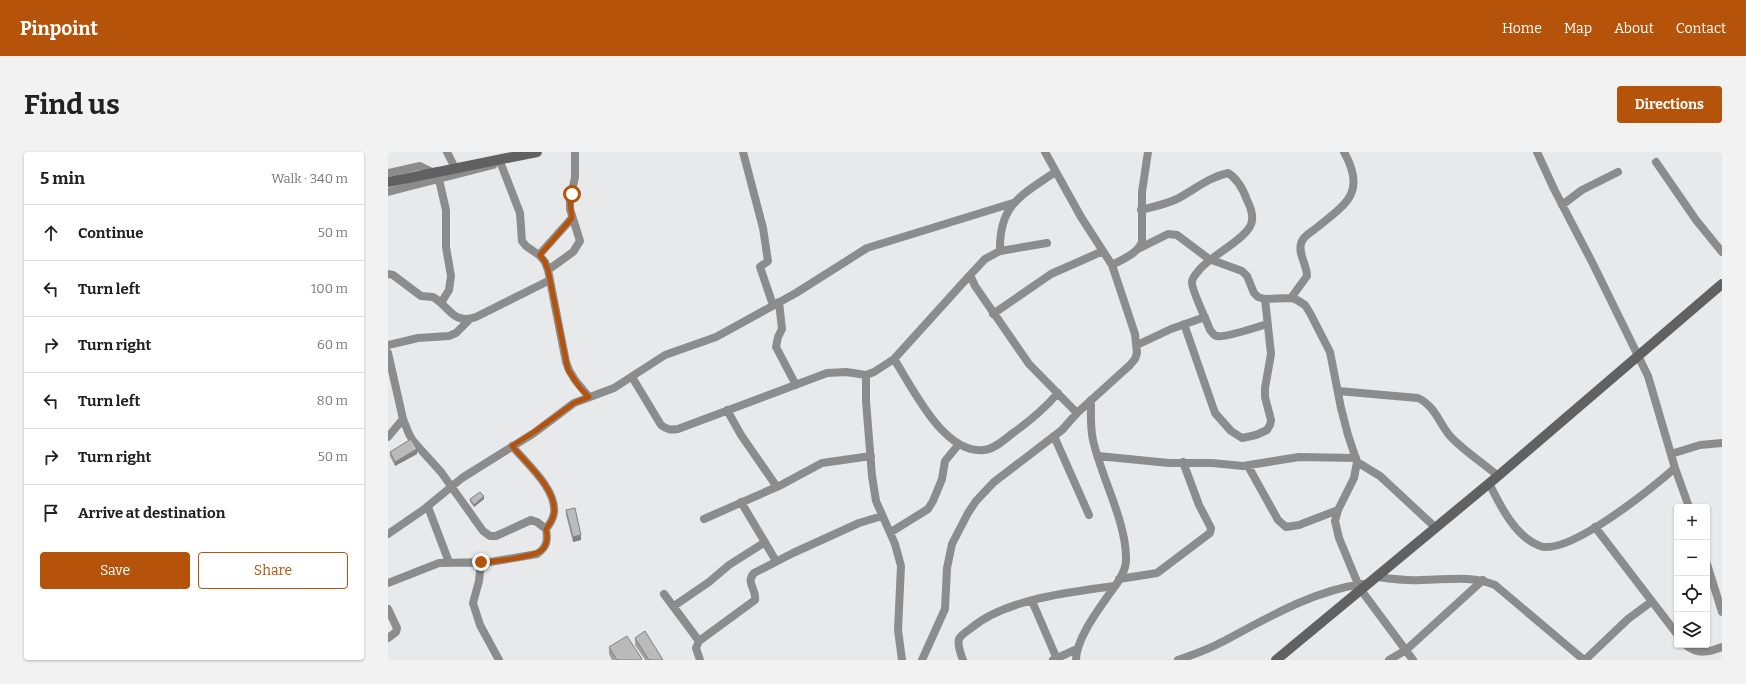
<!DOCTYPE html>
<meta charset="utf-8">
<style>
body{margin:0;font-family:Bitter,serif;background:#f2f2f2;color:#222}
.controls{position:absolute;right:12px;bottom:12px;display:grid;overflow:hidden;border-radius:4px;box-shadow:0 1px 3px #0004}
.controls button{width:36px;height:36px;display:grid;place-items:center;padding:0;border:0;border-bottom:1px solid #e0e0e0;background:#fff;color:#222;font:20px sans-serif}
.stop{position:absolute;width:12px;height:12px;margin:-9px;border:3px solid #b45309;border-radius:50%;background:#fff}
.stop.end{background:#b45309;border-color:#fff;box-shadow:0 1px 4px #0008}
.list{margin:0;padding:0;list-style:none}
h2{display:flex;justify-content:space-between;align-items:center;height:52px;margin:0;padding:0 16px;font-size:17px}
h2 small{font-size:13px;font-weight:400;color:#767676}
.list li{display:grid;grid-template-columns:26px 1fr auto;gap:12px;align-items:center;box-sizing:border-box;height:56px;padding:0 16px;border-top:1px solid #e0e0e0}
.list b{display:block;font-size:15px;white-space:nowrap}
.list em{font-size:13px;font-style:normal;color:#767676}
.actions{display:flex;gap:8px;padding:12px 16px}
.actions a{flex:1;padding:9px 0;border:1px solid #b45309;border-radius:4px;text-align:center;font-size:14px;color:#b45309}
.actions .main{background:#b45309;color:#fff}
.icon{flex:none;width:22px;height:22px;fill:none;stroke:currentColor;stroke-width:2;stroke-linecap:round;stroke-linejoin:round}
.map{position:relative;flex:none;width:1334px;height:508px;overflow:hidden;border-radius:4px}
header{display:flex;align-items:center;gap:24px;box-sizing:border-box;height:56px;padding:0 20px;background:#b45309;color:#fff}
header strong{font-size:19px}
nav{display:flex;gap:22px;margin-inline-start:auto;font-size:14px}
.intro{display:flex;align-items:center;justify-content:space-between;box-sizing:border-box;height:96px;padding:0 24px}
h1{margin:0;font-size:28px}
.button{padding:10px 18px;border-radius:4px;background:#b45309;color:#fff;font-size:14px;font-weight:700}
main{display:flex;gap:24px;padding:0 24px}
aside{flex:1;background:#fff;border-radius:4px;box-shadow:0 1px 3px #0004}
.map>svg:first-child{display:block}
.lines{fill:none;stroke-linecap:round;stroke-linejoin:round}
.street{stroke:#8d8c8c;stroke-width:8}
.secondary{stroke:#616161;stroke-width:10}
.wall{fill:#a0a0a1}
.shaded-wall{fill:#828283}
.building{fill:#bababb;stroke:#828283}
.route{stroke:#b45309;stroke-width:5}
</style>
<header>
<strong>Pinpoint</strong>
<nav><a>Home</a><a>Map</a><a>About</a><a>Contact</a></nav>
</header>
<div class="intro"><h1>Find us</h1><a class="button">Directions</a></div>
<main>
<aside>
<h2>5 min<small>Walk · 340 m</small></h2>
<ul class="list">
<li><svg class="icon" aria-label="ahead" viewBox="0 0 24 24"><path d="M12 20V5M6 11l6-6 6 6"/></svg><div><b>Continue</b></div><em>50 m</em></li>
<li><svg class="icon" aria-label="left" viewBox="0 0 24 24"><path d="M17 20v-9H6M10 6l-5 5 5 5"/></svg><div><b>Turn left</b></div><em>100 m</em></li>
<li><svg class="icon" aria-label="right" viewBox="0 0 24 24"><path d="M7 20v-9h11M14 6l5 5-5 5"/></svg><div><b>Turn right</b></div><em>60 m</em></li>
<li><svg class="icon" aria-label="left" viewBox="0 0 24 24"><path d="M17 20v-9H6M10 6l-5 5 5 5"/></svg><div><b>Turn left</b></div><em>80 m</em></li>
<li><svg class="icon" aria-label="right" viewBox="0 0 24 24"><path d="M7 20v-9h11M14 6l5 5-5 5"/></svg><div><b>Turn right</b></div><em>50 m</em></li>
<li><svg class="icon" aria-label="arrive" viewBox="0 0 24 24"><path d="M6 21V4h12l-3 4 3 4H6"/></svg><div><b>Arrive at destination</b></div></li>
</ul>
<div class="actions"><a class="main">Save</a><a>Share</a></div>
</aside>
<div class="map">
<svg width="1334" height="508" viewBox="0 0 1334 508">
<rect width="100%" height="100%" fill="#e8e9ea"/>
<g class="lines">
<path class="street" d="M59 0 67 16
M355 0 375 76 380 109 372 115 385 153
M1149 0 1166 37 1205 112 1260 224 1287 316 1301 355
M111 7 132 61 134 89 138 94 151 103 157 110 160 118 178 210 181 218 187 228 201 245
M1268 10 1308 68 1334 100
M49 19 58 58V95L63 124 61 138 53 151
M0 21 32 14 44 20
M0 40 105 13
M1174 53 1194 38 1230 20
M753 58C765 55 778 52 789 47 806 38 821 25 840 21 850 27 855 37 859 48 862 54 865 61 864 68 864 84 824 103 812 117 809 121 804 125 804 130 803 137 819 169 822 178 824 180 826 184 829 184 837 186 869 175 879 172
M659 91 612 99C611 52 633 44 667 20
M752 96 780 82 789 83 821 107 854 119 859 124 866 141 870 145 877 147 903 146 909 148 917 153 922 161 942 200 953 256 960 283 969 310 966 326 950 358 947 369 951 386 970 432
M612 99 597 107 582 123 587 134 641 212 689 261
M151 103 184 66
M724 113C735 107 749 102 754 90V40L760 0
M160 118 185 100 192 89 182 57V49L187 25V0
M0 122 5 123 33 144 45 145C62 155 65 173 88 165L162 128
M903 146 919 124C919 113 910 102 913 92 914 85 922 81 927 77 958 52 979 41 956 0
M391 150 394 177 390 185 388 195 408 233
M605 162 663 122 715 99
M796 172 827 261 843 279 854 286 868 283 879 278 882 273 883 268 877 245V236L883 202 877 147
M0 193 30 186 61 184 68 181 81 168
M749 193 783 177 817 165
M0 201 15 267 21 282 25 289 53 320 95 379 102 384H108L143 368 149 370 158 377C160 389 159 395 149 402L102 410 51 411 0 431
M506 207C525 236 555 302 596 298 607 297 617 287 625 281 642 269 657 256 670 241
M478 223V249L484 324 488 349 507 392 513 414 510 478 514 508
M244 225 273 273C279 278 283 278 290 277L439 221 458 220 478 223 486 220 506 207 582 123
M950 239 1030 246C1047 254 1051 271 1062 284 1076 299 1095 311 1110 324
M339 258 353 283 389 335
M666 284 701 363
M0 285 15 267
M124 294C138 311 169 337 166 361 165 367 162 372 158 377
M1283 302 1312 293 1334 291
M710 304 781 311H824L855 314 911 305 968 306
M969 310 992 324 1048 376
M860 314 890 368 898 375 911 373 950 358
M1101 331C1112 353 1127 385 1152 394 1181 404 1264 336 1287 316
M353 350 388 409
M40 355 61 410
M316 367 393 333 434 311 483 304
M1207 375 1289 482
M503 380 540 357 545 349 554 327 557 309 571 292
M0 382 35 358 74 326 146 281 186 251 226 236 277 203 328 185 408 141 479 96 625 51
M93 410 91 429 85 451 92 473 111 508
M1319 412 1334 460
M990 425C1004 427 1018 429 1033 428 1059 428 1082 423 1107 433L1196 508
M731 427 769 421 822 381 823 376 811 353 795 310
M973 438 1025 508
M276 442 311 489
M644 449 669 507
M286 454 321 430 341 413 377 390
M0 457 9 476 8 480 0 486
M1298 493C1309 503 1322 500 1334 495
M312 508 308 496 311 489 367 448C369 437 357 431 366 421L405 401 471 371 494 364
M534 508 557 457 559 416 564 392 580 361 588 349 606 330 674 278 689 261 742 213 747 207 749 201 747 182 724 113 693 65 657 0
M575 508C573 502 569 494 571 487 573 483 579 479 582 477 616 447 683 440 727 434
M665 508 689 497
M688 508C688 487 710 458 722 441 729 432 738 420 738 408 739 371 713 325 705 288 702 275 703 261 703 248
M790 508C804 503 819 498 832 491 878 467 923 439 975 432
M1001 508 1018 498 1095 428
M1197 508 1240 467 1263 450"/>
<path class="secondary" d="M0 30 149 0
M888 508 1110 324 1334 132"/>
</g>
<path class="wall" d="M2 300 29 302 7 314 2 304Z
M82 347H96L86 355 82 350Z
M178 358 193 388 185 390 178 363Z
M247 486 275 508H257L247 493Z
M221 495 254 508H224L221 502Z"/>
<path class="shaded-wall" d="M29 297V302L7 314V310Z
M96 344V347L86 355V353Z
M193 383V388L185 390V385Z"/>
<path class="building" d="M23 287 29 297 7 310 2 300Z
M92 340 96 344 86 353 82 347Z
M187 356 193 383 185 385 178 358Z
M257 479 275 508H261L247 486Z
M239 484 254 507 253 508H229L221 495Z"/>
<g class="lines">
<path class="route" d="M93 410C105 410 146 405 154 398 160 392 160 385 158 377 162 372 165 367 166 361 169 337 138 311 124 294L146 280 186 251 201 245 192 236 180 218 160 118 157 110 152 103 184 66 182 50 184 42"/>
</g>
</svg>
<div class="controls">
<button>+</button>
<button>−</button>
<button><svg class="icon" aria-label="locate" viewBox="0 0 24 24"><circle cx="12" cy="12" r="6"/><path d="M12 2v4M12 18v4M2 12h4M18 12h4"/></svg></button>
<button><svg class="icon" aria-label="layers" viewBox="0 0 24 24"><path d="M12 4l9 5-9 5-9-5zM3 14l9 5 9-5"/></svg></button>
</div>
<div class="stop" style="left:184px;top:42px"></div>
<div class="stop end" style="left:93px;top:410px"></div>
</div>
</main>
